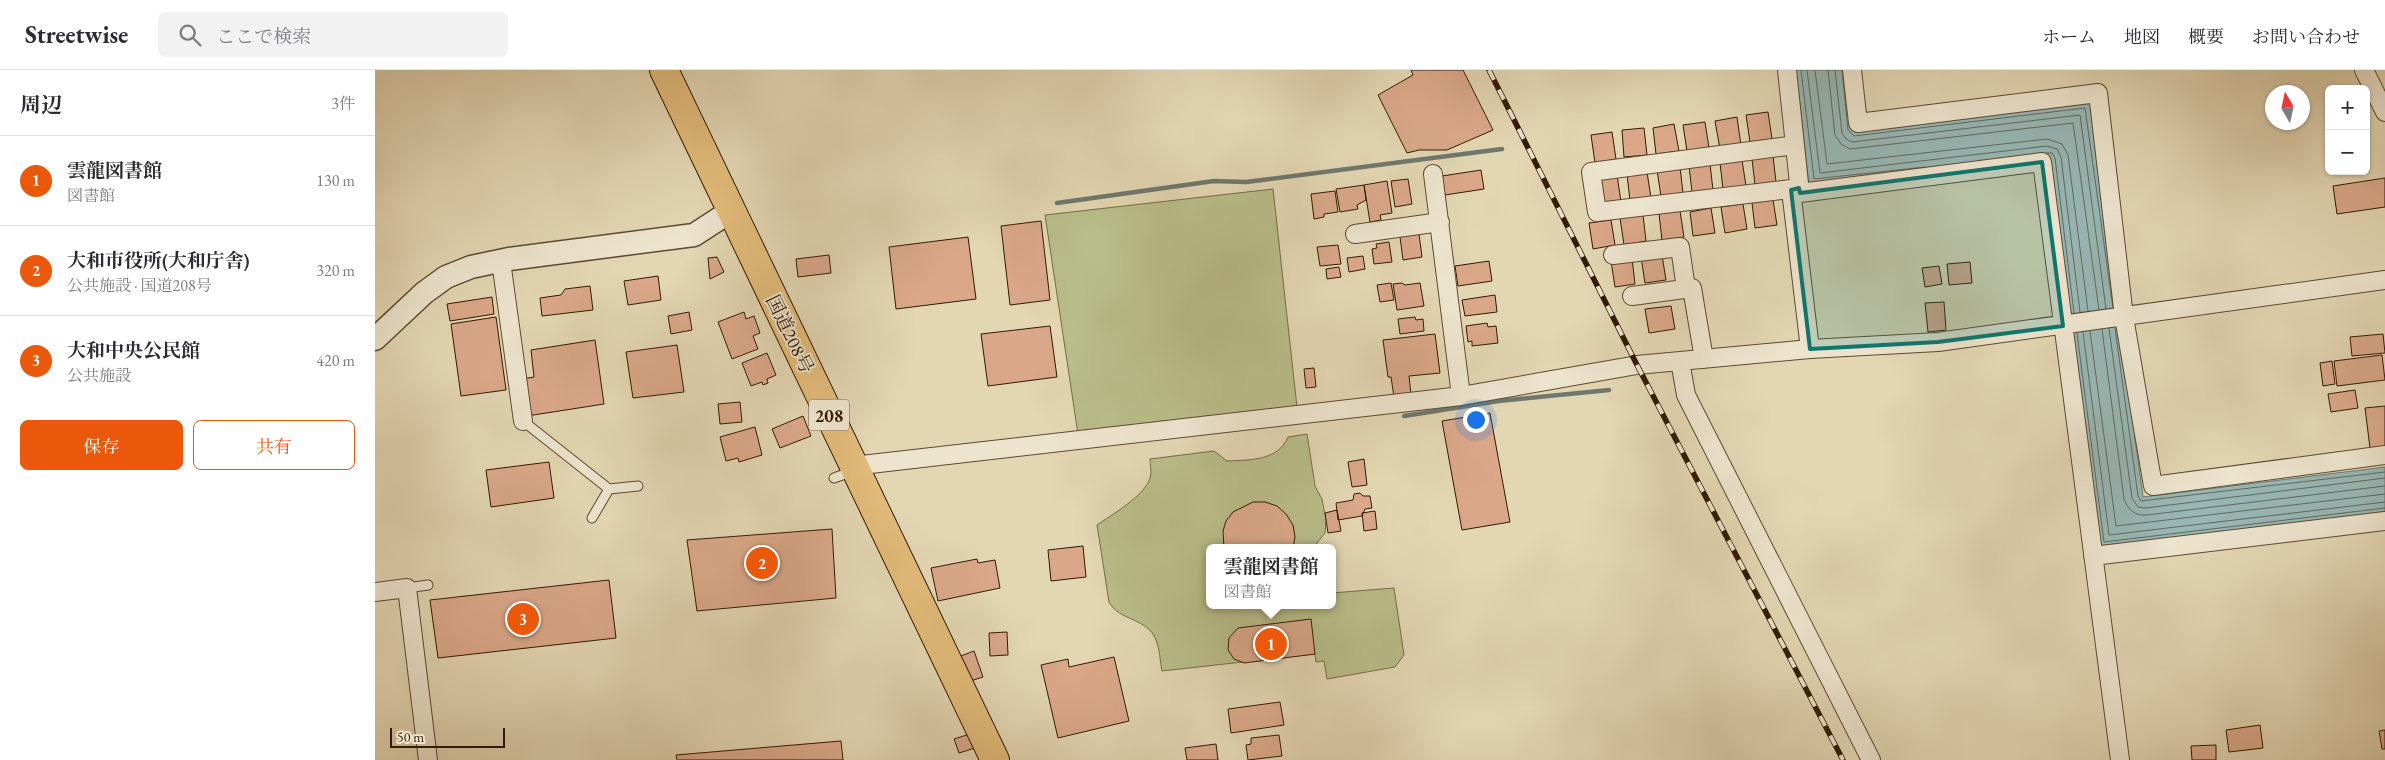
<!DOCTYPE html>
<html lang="ja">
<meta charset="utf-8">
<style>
body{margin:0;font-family:"EB Garamond","Noto Serif JP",serif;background:#f2f2f3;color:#2b2b33}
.controls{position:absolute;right:15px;top:15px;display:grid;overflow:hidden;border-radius:8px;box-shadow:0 1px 4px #0004}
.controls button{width:45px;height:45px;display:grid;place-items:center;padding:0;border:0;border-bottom:1px solid #e1e1e2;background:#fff;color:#2b2b33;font:25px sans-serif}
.compass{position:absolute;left:1890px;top:15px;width:45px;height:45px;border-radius:50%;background:#fff;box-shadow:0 1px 4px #0004;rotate:351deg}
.scale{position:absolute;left:15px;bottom:12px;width:115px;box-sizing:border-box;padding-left:5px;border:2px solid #321a03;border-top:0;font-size:14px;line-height:18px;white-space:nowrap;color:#321a03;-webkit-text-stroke:4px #ede4ce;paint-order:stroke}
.you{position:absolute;left:1100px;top:349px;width:18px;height:18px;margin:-12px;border:4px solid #fff;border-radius:50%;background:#1a73e8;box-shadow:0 0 0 8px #1a73e833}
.badge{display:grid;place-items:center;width:32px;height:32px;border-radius:50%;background:#ea580c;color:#fff;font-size:16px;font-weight:700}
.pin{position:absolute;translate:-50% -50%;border:2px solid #fff;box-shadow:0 1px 5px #0006}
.popup{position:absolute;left:831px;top:474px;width:130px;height:65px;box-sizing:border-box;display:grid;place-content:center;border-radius:8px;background:#fff;filter:drop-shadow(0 1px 4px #0005);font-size:16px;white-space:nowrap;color:#7c7c81}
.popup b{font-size:19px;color:#2b2b33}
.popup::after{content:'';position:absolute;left:50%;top:100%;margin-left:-10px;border:10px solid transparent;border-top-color:#fff}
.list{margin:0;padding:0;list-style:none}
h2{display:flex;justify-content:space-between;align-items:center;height:65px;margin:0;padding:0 20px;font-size:21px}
h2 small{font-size:16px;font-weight:400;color:#7c7c81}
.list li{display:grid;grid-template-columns:32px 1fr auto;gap:15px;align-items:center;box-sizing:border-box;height:90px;padding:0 20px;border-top:1px solid #e1e1e2}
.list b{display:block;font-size:19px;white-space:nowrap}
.list p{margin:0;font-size:16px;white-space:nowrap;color:#7c7c81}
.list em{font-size:16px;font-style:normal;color:#7c7c81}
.actions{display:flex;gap:10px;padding:15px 20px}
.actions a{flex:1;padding:11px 0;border:1px solid #ea580c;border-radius:8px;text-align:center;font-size:18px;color:#ea580c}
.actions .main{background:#ea580c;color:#fff}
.icon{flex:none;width:28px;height:28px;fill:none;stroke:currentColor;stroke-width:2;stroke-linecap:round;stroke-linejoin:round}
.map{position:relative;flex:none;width:2010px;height:690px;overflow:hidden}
header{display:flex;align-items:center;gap:30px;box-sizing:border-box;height:70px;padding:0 25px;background:#fff;border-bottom:1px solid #e1e1e2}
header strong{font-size:24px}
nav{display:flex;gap:28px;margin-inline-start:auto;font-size:18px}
.search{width:350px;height:45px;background:#f2f2f3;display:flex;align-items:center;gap:12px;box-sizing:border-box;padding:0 18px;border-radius:8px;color:#7c7c81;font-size:19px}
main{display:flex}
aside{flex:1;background:#fff}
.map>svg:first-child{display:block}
.green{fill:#b8bd89;stroke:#756c46}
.water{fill:#97b7b5;stroke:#6f786e}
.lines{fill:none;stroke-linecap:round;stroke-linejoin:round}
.shore{stroke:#64685c;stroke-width:1}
.stream{stroke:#6f786e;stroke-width:4.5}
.building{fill:#daa889;stroke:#321a03}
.service-casing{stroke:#5e492f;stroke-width:11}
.minor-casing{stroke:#5e492f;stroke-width:20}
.tertiary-casing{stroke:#5e492f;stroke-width:25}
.trunk-casing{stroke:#321a03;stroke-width:30}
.service{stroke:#ede4ce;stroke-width:9}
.minor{stroke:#ede4ce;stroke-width:18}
.tertiary{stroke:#ede4ce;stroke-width:22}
.trunk{stroke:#e2bb7a;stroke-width:28}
.rail-casing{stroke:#321a03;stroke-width:5.5}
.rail{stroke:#ede4ce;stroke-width:4;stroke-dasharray:11;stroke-linecap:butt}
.marked{fill:#0f766e;fill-opacity:0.2;stroke:#0f766e;stroke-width:4;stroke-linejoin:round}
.labels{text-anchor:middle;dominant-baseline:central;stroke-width:4;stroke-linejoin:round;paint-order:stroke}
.shield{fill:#ede4ce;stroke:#6a5740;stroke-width:1}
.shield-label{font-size:18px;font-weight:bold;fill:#321a03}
.street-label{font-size:19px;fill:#321a03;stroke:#ede4ce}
</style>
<header>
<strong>Streetwise</strong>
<div class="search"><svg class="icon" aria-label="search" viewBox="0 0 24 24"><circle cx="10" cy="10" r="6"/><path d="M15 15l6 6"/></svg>ここで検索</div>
<nav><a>ホーム</a><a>地図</a><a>概要</a><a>お問い合わせ</a></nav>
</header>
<main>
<aside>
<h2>周辺<small>3件</small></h2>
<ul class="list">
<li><span class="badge">1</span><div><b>雲龍図書館</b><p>図書館</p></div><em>130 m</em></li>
<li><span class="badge">2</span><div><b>大和市役所(大和庁舎)</b><p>公共施設 · 国道208号</p></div><em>320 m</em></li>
<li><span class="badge">3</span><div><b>大和中央公民館</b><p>公共施設</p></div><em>420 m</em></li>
</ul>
<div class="actions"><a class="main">保存</a><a>共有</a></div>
</aside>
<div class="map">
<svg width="2010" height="690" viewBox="0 0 2010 690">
<rect width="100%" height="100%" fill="#e3d6b3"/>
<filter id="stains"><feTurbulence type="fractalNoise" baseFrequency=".004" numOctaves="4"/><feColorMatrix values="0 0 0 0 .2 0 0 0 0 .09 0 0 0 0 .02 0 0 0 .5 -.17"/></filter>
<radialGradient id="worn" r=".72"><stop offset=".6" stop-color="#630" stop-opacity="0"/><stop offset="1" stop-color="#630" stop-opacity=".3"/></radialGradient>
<path class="green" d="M898 119 922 337 703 364 670 145Z
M932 364 940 416 947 429 951 450 950 463 938 478H835V535H957V523L1019 518 1029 585 1020 597 952 609 949 591 941 592 940 584 787 601C785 591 785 580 781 570 773 548 744 551 734 532L722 455C736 445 770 426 775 408 777 403 775 395 775 389L839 381 852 391C875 390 903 391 913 367Z"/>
<path class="water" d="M1421 0H1471L1479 61 1715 32 1768 427 2010 397V443L1724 478 1675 88 1434 115Z"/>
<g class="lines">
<path class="shore" d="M1426 0 1439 109 1550 97
M1432 0 1445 103 1672 76 1682 79 1686 87 1705 242
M1440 0 1452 94 1672 69 1687 74 1693 85 1713 241
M1453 0 1460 65 1466 74 1475 79 1698 53 1724 240
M1460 0 1467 63 1471 69 1477 72 1705 45 1731 239
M1467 0 1473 60 1479 66 1710 38 1738 238
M1671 83H1677L1680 88 1699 243
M1734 258 1757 428 1763 437 1771 438 2010 408
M1740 258 1763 426 1766 431 2010 402
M1727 259 1749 429C1753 440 1760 446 1772 445L2010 416
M1715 261 1741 456 2010 424
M1708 262 1734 465 2010 432
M1702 263 1729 472 2010 438"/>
<path class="stream" d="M682 133 839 111 871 112 1127 79
M1029 346 1124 331 1234 320"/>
</g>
<path class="building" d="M1036 0H1088L1118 60 1072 80H1044L1032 83 1003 25 1038 5Z
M1393 42 1397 69 1375 72 1371 45Z
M1362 47 1366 76 1345 79 1340 51Z
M1330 52 1334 78 1312 81 1308 55Z
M1299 54 1304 81 1281 84 1278 58Z
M1269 58 1272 85 1249 87 1247 60Z
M1237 62 1241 89 1220 93 1216 65Z
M1398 86 1401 112 1380 115 1377 89Z
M1367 90 1371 116 1348 119 1345 93Z
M1335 94 1338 120 1317 122 1314 96Z
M1305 97 1308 123 1286 126 1282 100Z
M1106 100 1109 119 1070 125 1067 106Z
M1272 102 1276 128 1255 131 1252 104Z
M1242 105 1246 132 1224 135 1221 109Z
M2010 108V137L1962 144 1958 116Z
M1033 109 1037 134 1020 137 1016 111Z
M1012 111 1017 143 1005 145 1006 150 995 152 989 115Z
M989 115 991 130 982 135 983 139 965 142 961 119Z
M960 121 963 142 949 144V147L939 149 936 124Z
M1398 130 1402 155 1380 158 1377 133Z
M1368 134 1372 159 1350 163 1346 137Z
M1336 138 1340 163 1318 166 1315 142Z
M1305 141 1309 167 1287 170 1284 144Z
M1268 145 1271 171 1249 175 1245 148Z
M1236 150 1240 175 1218 179 1214 153Z
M666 151 675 230 635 235 626 156Z
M1044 164 1047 187 1028 190 1025 167Z
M593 167 601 229 521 239 514 177Z
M1014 172 1017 192 999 194 997 179 1002 178 1001 174Z
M963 175 966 194 945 196 942 177Z
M454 185 456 203 423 207 421 189Z
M1287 185 1291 210 1270 213 1266 187Z
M988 186 990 199 974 202 972 188Z
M342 187 349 202 335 209 333 188Z
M1257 188 1260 214 1240 217 1236 191Z
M1114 191 1117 211 1083 216 1080 196Z
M1595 192 1597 213 1574 215 1572 194Z
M1564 196 1567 214 1550 217 1547 198Z
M964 197 966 207 952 209 951 199Z
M283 206 286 230 253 235 249 211Z
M1016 213 1019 230 1005 232 1002 215Z
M1027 213 1030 215 1045 213 1049 236 1022 240 1018 214Z
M215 216 218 240 167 246 165 228 186 225 190 219Z
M1120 225 1122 242 1090 246 1087 230Z
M117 227 119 244 75 251 72 234Z
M1569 232 1571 260 1553 262 1550 233Z
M1296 236 1300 259 1274 263 1270 239Z
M314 242 317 260 296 264 293 246Z
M369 242 371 249 379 246 385 263 378 266 383 279 357 289 343 252Z
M121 247 131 320 86 326 76 254Z
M1040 247 1041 250 1048 249 1049 261 1025 264 1023 249Z
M1112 253 1113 257 1121 256 1123 273 1097 276V271L1093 272 1091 256Z
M675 256 682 307 613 316 606 264Z
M1060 264 1065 303 1034 306 1036 325 1019 327 1016 307H1013L1008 270Z
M2008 264 2010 283 1977 286 1975 267Z
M220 270 229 334 152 346 147 309 159 307 156 280Z
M302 275 309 322 258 328 251 282Z
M392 283 401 305 392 309 393 313 388 315 387 312 376 316 367 293Z
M2007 285 2010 310 1962 316 1959 291Z
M1957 291 1960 314 1948 316 1945 293Z
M939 298 941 317 931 318 929 299Z
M1980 320 1983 338 1956 342 1953 324Z
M365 332 367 352 345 354 343 334Z
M2010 336V376L1995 378 1990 338Z
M1115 343 1135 452 1087 460 1067 351Z
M428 346 436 366 405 378 397 359Z
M380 357 387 385 364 392 363 388 351 391 345 367Z
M989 389 992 415 977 417 973 392Z
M174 392 179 428 116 437 111 400Z
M985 423 988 426H995L997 438 990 439 987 446 963 450 961 433 978 430 979 424Z
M878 432H890L902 436 911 444 918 455 920 467 918 478H849L848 461 851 451 858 442Z
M962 440 966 461 953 463 950 443Z
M1000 441 1002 459 989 461 987 443Z
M457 459 461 528 322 541 312 470Z
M708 476 711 507 676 511 673 480Z
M602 489 603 493 620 490 625 518 563 531 556 498Z
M234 510 241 568 63 588 55 530Z
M936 549 940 584 869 593 859 589 853 580 854 568 863 558Z
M632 562 633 585 615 586 614 563Z
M599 581 608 607 589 613 578 589Z
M739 587 754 651 683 668 666 595 693 589 694 597Z
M905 632 909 655 856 663 853 639Z
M1885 655 1888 678 1854 682 1851 660Z
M2010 660V679H2007L2004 661Z
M595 664 600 678 584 683 579 669Z
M904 665 907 686 873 690 871 675 876 674V668Z
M466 671 468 690H302L301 685Z
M841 674 843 690H812L810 678Z
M1841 675V690H1817L1816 676Z"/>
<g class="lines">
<defs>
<path id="service" d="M148 351 234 419
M459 408 478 401
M217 448 234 419 263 416
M32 518 53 515"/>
<path id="minor" d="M1412 0 1425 123 1667 92 1745 690
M1477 0 1483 53 1723 23 1749 247 1778 416 2010 385
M1989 0 2010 42
M1420 75 1216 102 1222 142 1424 118
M1058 104 1086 326
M1416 120 1435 279
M980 164 1065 152
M1238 185 1305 177 1311 219
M126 191 148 351
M1257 226 1317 218 1329 289
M1305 291 1311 325 1496 690
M478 396 1086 326 1262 295 1435 279 1563 272 2010 210
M1718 486 2010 451
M0 522 32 518 53 690"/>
<path id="tertiary" d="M0 269 49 223 71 207 96 197 134 189 319 165 356 141"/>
<path id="trunk" d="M289 0 620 690"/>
</defs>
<use href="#service" class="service-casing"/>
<use href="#minor" class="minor-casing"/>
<use href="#tertiary" class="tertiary-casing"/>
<use href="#trunk" class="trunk-casing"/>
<use href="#service" class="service"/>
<use href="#minor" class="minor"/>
<use href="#tertiary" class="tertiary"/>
<use href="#trunk" class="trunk"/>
<defs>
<path id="rail" d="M1114 0 1262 295 1468 690"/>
</defs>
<use href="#rail" class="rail-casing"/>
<use href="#rail" class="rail"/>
</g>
<path class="marked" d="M1667 92 1688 256 1563 272 1435 279 1416 120 1424 118 1425 123Z"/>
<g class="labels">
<rect class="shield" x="434" y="329.5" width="40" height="31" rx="4"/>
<g class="shield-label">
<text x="454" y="345">208</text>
</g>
<g class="street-label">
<text transform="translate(415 264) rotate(64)">国道208号</text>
</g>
</g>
<rect width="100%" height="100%" filter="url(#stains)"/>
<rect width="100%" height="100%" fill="url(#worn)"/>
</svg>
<div class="controls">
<button>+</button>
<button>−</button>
</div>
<svg class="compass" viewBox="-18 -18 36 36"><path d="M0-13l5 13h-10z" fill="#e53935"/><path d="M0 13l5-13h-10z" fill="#7c7c81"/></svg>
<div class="scale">50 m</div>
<div class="you"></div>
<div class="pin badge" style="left:896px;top:574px">1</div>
<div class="popup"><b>雲龍図書館</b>図書館</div>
<div class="pin badge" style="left:387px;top:493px">2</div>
<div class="pin badge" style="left:148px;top:549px">3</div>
</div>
</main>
